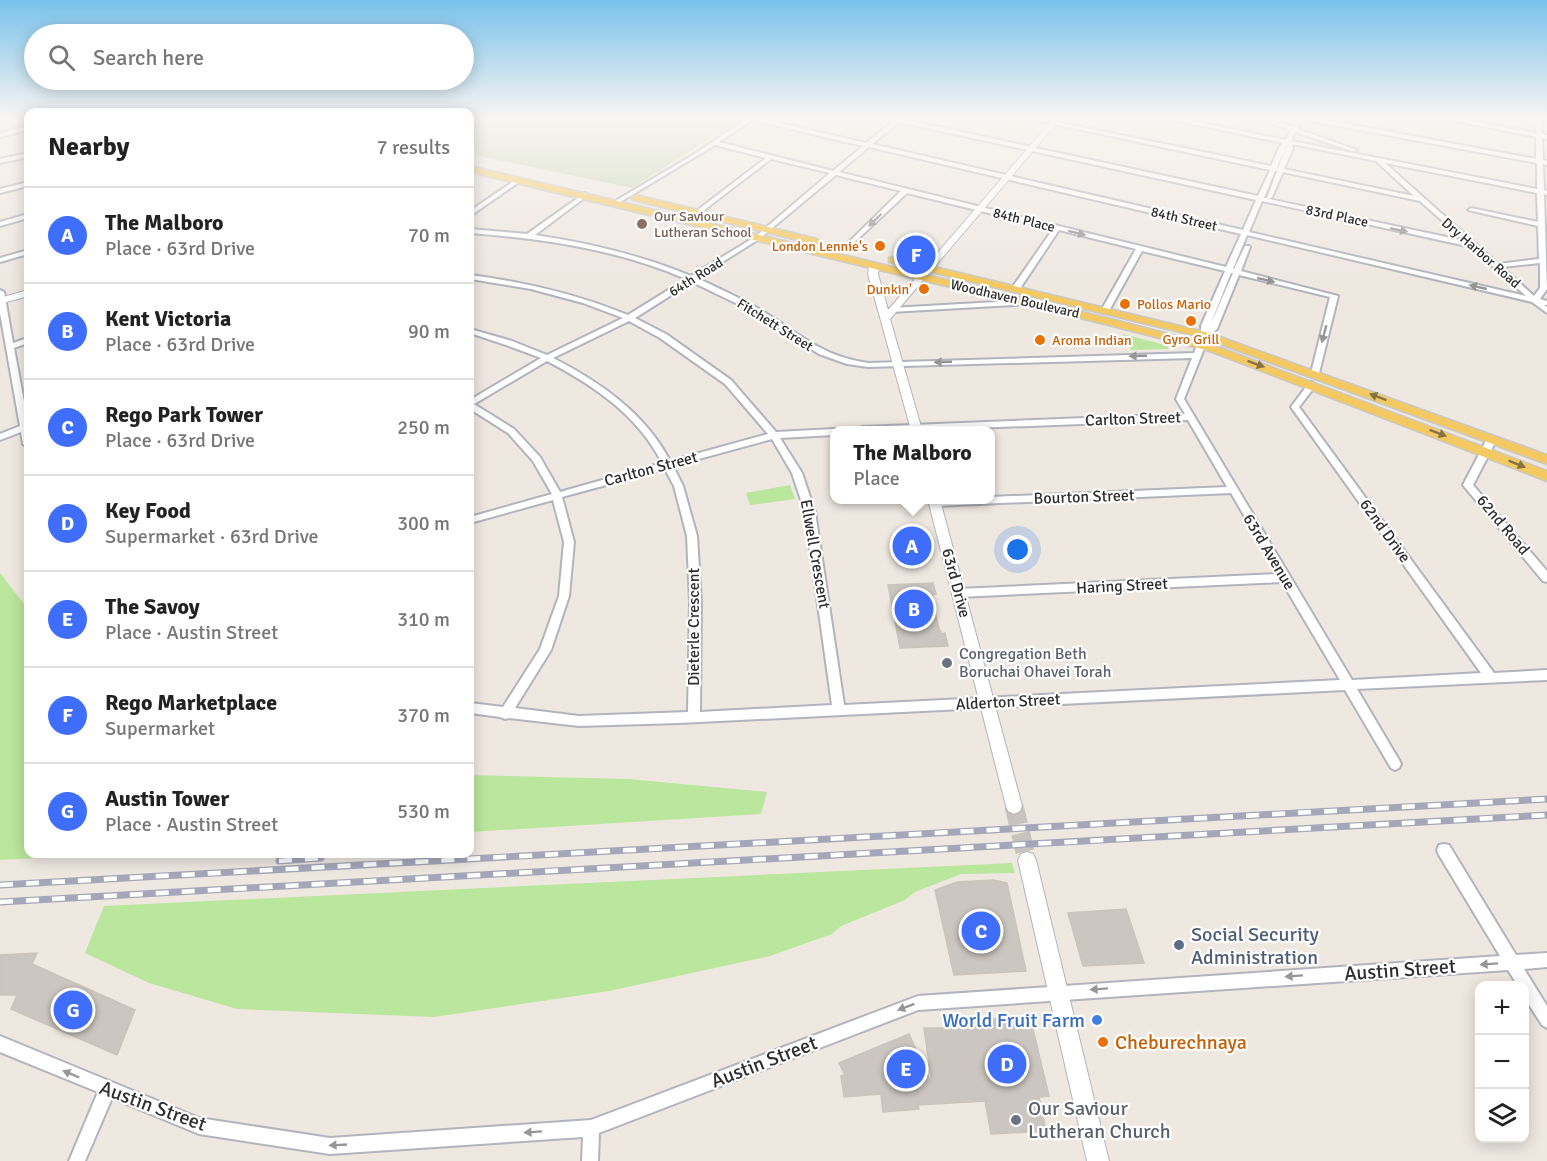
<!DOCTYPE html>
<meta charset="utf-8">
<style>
body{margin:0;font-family:Signika,sans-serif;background:#f6f6f6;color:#222}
.controls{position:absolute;right:18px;bottom:18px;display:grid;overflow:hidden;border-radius:12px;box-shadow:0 3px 15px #0003}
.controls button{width:54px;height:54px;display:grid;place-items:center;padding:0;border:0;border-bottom:2px solid #e0e0e0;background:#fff;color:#222;font:30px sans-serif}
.you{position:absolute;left:1018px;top:550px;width:21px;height:21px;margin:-15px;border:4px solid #fff;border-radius:50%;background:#1a73e8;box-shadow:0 0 0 9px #1a73e833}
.badge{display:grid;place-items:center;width:39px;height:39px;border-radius:50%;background:#3f6efd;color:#fff;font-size:20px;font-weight:700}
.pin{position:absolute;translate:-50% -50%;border:3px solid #fff;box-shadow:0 2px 6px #0006}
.popup{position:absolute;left:830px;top:426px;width:165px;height:78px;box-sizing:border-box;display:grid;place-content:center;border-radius:12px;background:#fff;filter:drop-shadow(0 2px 4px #0005);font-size:20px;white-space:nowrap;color:#767676}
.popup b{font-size:22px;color:#222}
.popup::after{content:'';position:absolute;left:50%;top:100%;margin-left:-12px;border:12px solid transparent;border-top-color:#fff}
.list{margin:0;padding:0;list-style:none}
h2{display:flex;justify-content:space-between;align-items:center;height:78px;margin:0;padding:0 24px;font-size:26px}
h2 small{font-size:20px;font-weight:400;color:#767676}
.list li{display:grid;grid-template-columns:39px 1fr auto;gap:18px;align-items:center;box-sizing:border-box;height:96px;padding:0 24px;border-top:2px solid #e0e0e0}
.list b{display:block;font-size:22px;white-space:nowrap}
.list p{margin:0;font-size:20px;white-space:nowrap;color:#767676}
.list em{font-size:20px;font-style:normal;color:#767676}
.icon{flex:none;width:33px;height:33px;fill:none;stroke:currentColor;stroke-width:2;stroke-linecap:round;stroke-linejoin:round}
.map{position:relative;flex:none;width:1547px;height:1161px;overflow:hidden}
.search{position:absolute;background:#fff;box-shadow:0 3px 15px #0003;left:24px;top:24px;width:450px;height:66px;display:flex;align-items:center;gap:15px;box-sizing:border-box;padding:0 21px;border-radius:33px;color:#767676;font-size:22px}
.panel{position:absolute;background:#fff;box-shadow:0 3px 15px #0003;left:24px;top:108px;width:450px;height:750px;border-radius:12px}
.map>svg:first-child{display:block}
.green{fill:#bae69d}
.cemetery{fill:#cad9b7}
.building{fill:#cbc6bf;stroke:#cbc4ba;stroke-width:1.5}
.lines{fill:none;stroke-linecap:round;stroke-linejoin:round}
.secondary-tunnel{stroke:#c8c3bd;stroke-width:19;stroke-dasharray:19 9;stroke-linecap:butt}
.street-casing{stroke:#b1b4be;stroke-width:4}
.secondary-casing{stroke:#b1b4be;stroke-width:2}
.primary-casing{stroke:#c9c9c9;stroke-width:3}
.street{fill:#fff;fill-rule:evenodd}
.secondary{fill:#fff;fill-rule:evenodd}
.primary{fill:#f4c961;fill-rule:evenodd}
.rail-casing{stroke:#a3a7b8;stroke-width:7}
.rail{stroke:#fff;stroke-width:4.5;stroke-dasharray:13;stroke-linecap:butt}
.oneway{fill:#969696}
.oneway2{fill:#877445}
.education-dot{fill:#8d6e63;stroke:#fff;stroke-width:2}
.food-dot{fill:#e8710a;stroke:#fff;stroke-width:2}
.worship-dot{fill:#6b7280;stroke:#fff;stroke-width:2}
.service-dot{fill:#5c6f8a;stroke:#fff;stroke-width:2}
.shop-dot{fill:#3f7fe0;stroke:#fff;stroke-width:2}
.labels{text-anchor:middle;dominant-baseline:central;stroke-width:4.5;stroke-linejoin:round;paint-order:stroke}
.far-education-label{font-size:14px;fill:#785e54;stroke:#fff;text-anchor:start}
.far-street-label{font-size:14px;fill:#2e2e2e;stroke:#fff}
.far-food-label{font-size:14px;fill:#c56008;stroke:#fff;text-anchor:end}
.street-label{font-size:16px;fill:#2e2e2e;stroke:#fff}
.worship-label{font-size:16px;fill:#5b616d;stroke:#fff;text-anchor:start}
.near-service-label{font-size:20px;fill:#4e5e75;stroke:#fff;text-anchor:start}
.near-street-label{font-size:20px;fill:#2e2e2e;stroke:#fff}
.near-shop-label{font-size:20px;fill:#366cbe;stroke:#fff;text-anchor:end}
.near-food-label{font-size:20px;fill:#c56008;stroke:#fff;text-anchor:start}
.near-worship-label{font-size:20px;fill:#5b616d;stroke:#fff;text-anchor:start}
</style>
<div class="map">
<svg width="1547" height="1161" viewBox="0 0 1547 1161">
<rect width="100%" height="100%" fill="#efe8e1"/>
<path class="green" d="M1123 334 1169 346 1168 349 1131 350Z
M790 485 795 499 750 505 746 493Z
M0 573 28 609V854H111L0 860Z
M470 775 628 779 767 792 761 814 470 832Z
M1012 863 1015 873 961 874 915 892 905 900 841 926 832 934 770 956 609 991 434 1017 237 1009 149 983 85 953 104 906Z"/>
<path class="cemetery" d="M470 117H744L632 188 470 154Z"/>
<path class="building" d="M921 533 926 553 901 555 897 535Z
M933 583 936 594H933L932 599 939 629 942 634 945 633 948 646 900 648 888 585Z
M993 880 1007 883 1026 971 954 975 935 890 957 882Z
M1126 909 1144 963 1083 966 1068 913Z
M37 953 32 964 135 1010 117 1055 11 1009 17 995H0V955Z
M1026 1017 1027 1021H1031L1049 1096 1039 1097 1046 1131 991 1134 985 1101 918 1105 919 1109 883 1112 881 1094 844 1097 841 1076 845 1075 839 1063 909 1034 932 1085 924 1028H966L965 1021Z"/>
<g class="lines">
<path class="secondary-tunnel" d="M1014 806 1027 860"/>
<defs>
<path id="street" d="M748 117H755L866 143 893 121 882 117H904L902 119 1258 196 1270 170 1021 117H1033L1271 166 1280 146 1283 143 1159 117H1172L1286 140 1290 130 1253 117H1262L1292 127 1296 117H1310L1536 159V137L1436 117H1450L1536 133 1535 117H1541L1542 134 1547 135V139L1542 138 1543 160 1547 161V165L1543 164 1544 190 1547 191V195L1544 194 1547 289 1540 299 1547 301V305H1544L1547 307V313L1532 302 1247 235 1233 269H1234L1245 246H1249L1250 247 1241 271 1338 296 1319 373 1315 375 1311 373 1330 297 1239 275 1217 329 1209 336 1184 399 1352 680 1481 673 1291 407 1309 383 1312 382 1316 385 1299 407 1494 673 1547 670V680L1357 689 1399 760 1401 764 1399 768 1395 770 1391 768 1345 690 680 723 579 726 509 718 505 719 500 717 470 713V703L503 707 540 649 559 596 564 542 553 500 470 523V517L552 494 533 461 508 433 470 409V400L541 358 506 345 470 333V329L512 341 547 355 623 318 583 303 531 289 470 279V275C525 282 576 294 628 315L686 279C617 249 544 239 470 233V229L527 234 585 193 587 194V196L535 235C588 243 641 255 691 276L755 237 830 173 771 159 699 214H695V212L766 158 715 145 617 204 612 203 698 152ZM1301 119 1537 163V189L1291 141 1295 132 1352 151 1357 150 1297 129ZM752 120 863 146 833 171 719 142ZM899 122 1256 200 1243 230 872 144ZM1292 144 1376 161 1414 196 1284 169 1293 148ZM1286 146 1278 168 1277 167 1286 147ZM869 147 1241 234 1226 267 839 172ZM1385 163 1537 193 1538 222 1471 208 1468 210 1538 226 1539 259 1498 264ZM1275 171H1277L1267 198H1264ZM1283 172 1420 201 1465 241 1269 199 1272 197ZM836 175 901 191 843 248 841 249 845 251 907 193 1053 229 1012 288 1016 290H1019L1059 230 1136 249 1102 309 1106 311 1110 309 1142 251 1225 271 1201 326V335L1194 353 868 363C822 356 802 336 764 312 743 299 720 289 697 278L759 239ZM1262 201 1471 247 1526 296 1249 232ZM1540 263V288L1534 296 1502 267ZM1231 273H1233L1209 328ZM692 282 748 309 819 354 847 364 868 367 1192 358 1176 399 1185 414 862 427 858 430H921L1188 420 1227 487 990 497V500H935L930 503 935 506 1231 493 1278 574 959 589 955 590 954 593 955 596 959 597 1282 582 1340 680 844 705 815 512 802 473 780 438 834 435V430H837L834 429 776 432 731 380 666 334 635 318ZM629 321 660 338 725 384 768 434 670 461C645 413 600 382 553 358ZM547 361C593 385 638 415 662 463L560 492 540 457 514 429 474 404ZM772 439 792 473 805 512 832 705 700 712 701 602 697 536 683 486 673 466ZM665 469 674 486 687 536 690 602 688 712 579 716 515 708 551 650 569 596 574 542 562 497Z
M28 126V130L0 137V133Z
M28 153V157L0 163V159Z
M517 179 522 180 470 216V211Z
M28 182V186L0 193V189Z
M28 214V218L0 226V222Z
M28 250V254L0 262V258Z
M0 290 4 292 13 343 28 338V343L14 348 28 423V447L23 444 21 432 0 440V434L20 426 0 313Z
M1029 300 1033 302 1032 304 891 312 887 310 891 308Z
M1492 436 1497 439 1473 485 1547 571V582L1543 581 1463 485 1487 439Z
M1444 844 1449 845 1516 955 1547 953V967L1524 969 1547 1006V1028L1542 1025 1524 997V986H1518L1508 970 918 1010 599 1133 598 1161H582L583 1137 330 1154 199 1134 112 1098 85 1161H69L98 1092 0 1052V1036L199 1118 330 1138 591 1120 918 996 1500 956 1439 855 1437 850 1439 845Z"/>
<path id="secondary" d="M1055 117H1062L890 319 922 430H911L868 274 869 266 874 263 879 266 878 274 888 310Z
M28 290V296L0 304V298Z
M928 500H940L1022 806 1020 811 1014 814 1008 811 1006 806Z
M1027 852 1033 854 1036 860 1109 1161H1087L1018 860 1021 854Z"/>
<path id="primary" d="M470 166 1103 317 1218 347 1547 471V481L1210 351 1101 323 470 172Z
M636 195 817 239 819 241 814 244 633 200 631 198Z
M893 257 1209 333 1547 455V464L1201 337 889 262V258Z"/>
</defs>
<use href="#street" class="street-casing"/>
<use href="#secondary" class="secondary-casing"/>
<use href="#primary" class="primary-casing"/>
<use href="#street" class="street"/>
<use href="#secondary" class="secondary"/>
<use href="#primary" class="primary"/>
<defs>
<path id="rail" d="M279 861 321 858
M0 885 1547 799
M0 902 1547 815"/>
</defs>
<use href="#rail" class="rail-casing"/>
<use href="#rail" class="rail"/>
</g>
<defs><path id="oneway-solid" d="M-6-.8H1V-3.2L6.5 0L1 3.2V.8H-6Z" transform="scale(1.5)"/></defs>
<g class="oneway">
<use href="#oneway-solid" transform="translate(875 220) rotate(136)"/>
<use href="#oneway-solid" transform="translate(1399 230) rotate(12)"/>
<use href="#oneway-solid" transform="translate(1077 233) rotate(14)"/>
<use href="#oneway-solid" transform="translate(1266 280) rotate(13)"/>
<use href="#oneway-solid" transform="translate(1478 287) rotate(-167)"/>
<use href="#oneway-solid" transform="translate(1324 334) rotate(105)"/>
<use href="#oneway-solid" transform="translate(1138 356) rotate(178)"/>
<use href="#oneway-solid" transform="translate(943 362) rotate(178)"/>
<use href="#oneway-solid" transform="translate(1489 964) rotate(176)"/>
<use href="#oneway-solid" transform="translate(1294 976) rotate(176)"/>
<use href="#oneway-solid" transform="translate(1099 989) rotate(176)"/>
<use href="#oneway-solid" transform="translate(906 1007) rotate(159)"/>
<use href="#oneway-solid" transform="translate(71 1074) rotate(-157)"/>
<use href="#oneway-solid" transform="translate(533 1132) rotate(176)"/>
<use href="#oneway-solid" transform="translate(338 1145) rotate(177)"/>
</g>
<g class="oneway2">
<use href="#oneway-solid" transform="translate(1256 364) rotate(20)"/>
<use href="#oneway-solid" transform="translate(1378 397) rotate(-159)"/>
<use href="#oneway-solid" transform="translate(1438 433) rotate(21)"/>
<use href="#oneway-solid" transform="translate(1517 464) rotate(22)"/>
</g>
<linearGradient id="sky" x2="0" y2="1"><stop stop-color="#79c2ec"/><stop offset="0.42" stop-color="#f8f5f2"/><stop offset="1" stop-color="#f8f5f2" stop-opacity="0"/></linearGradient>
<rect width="1547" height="280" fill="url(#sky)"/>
<circle class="education-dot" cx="642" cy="224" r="6"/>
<g class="food-dot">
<circle cx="880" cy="246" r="6"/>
<circle cx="924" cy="289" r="6"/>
<circle cx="1125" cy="304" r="6"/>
<circle cx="1191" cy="321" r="6"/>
<circle cx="1040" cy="340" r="6"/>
<circle cx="1103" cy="1042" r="6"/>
</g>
<g class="worship-dot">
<circle cx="947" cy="663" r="6"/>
<circle cx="1016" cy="1120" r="6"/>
</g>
<circle class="service-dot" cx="1179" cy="945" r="6"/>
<circle class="shop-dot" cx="1097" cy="1020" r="6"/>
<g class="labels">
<g class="far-education-label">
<text x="654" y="216">Our Saviour<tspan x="654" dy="16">Lutheran School</tspan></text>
</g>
<g class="far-street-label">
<text transform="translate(1337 216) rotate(12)">83rd Place</text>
<text transform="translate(1184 219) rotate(13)">84th Street</text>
<text transform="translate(1024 220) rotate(14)">84th Place</text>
<text transform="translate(1481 253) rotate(41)">Dry Harbor Road</text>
<text transform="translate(696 277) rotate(-32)">64th Road</text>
<text transform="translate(1015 299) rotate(13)">Woodhaven Boulevard</text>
<text transform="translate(775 325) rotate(32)">Fitchett Street</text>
</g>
<g class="far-food-label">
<text x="868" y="246">London Lennie's</text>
<text x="912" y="289">Dunkin'</text>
<text x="1137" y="304" text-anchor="start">Pollos Mario</text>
<text x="1191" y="339" text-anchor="middle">Gyro Grill</text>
<text x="1052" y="340" text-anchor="start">Aroma Indian</text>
</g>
<g class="street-label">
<text transform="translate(1133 419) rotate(-2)">Carlton Street</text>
<text transform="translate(651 469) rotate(-15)">Carlton Street</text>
<text transform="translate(1084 497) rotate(-2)">Bourton Street</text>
<text transform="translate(1503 525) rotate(50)">62nd Road</text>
<text transform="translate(1385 531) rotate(54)">62nd Drive</text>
<text transform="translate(1269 552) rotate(59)">63rd Avenue</text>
<text transform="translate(815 554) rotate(80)">Ellwell Crescent</text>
<text transform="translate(956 583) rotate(75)">63rd Drive</text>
<text transform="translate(1122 586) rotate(-3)">Haring Street</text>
<text transform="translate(694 627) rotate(-90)">Dieterle Crescent</text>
<text transform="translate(1008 702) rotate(-3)">Alderton Street</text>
</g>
<g class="worship-label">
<text x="959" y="654">Congregation Beth<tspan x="959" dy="18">Boruchai Ohavei Torah</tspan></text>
</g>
<g class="near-service-label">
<text x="1191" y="934">Social Security<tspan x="1191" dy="23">Administration</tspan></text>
</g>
<g class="near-street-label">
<text transform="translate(1400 970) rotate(-4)">Austin Street</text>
<text transform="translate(764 1062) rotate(-21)">Austin Street</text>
<text transform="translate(153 1106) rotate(20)">Austin Street</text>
</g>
<g class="near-shop-label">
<text x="1085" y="1020">World Fruit Farm</text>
</g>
<g class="near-food-label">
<text x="1115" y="1042">Cheburechnaya</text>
</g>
<g class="near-worship-label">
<text x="1028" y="1108">Our Saviour<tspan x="1028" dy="23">Lutheran Church</tspan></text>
</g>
</g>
</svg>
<div class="controls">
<button>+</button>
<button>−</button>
<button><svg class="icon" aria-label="layers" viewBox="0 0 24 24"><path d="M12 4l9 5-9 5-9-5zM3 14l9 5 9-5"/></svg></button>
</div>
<div class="you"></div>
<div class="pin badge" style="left:912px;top:546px">A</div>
<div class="popup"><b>The Malboro</b>Place</div>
<div class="pin badge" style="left:914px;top:609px">B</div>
<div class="pin badge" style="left:981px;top:931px">C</div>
<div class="pin badge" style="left:1007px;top:1064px">D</div>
<div class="pin badge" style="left:906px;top:1069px">E</div>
<div class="pin badge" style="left:916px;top:255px">F</div>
<div class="pin badge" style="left:73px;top:1010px">G</div>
<div class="search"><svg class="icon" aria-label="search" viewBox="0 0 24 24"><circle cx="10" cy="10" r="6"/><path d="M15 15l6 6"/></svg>Search here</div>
<section class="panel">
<h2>Nearby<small>7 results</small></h2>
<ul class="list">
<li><span class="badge">A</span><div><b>The Malboro</b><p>Place · 63rd Drive</p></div><em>70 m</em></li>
<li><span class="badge">B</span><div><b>Kent Victoria</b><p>Place · 63rd Drive</p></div><em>90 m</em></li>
<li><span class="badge">C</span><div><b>Rego Park Tower</b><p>Place · 63rd Drive</p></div><em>250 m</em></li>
<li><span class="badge">D</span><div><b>Key Food</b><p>Supermarket · 63rd Drive</p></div><em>300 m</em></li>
<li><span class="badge">E</span><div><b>The Savoy</b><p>Place · Austin Street</p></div><em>310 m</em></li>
<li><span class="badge">F</span><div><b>Rego Marketplace</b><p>Supermarket</p></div><em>370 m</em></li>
<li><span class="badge">G</span><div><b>Austin Tower</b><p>Place · Austin Street</p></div><em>530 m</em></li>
</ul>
</section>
</div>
